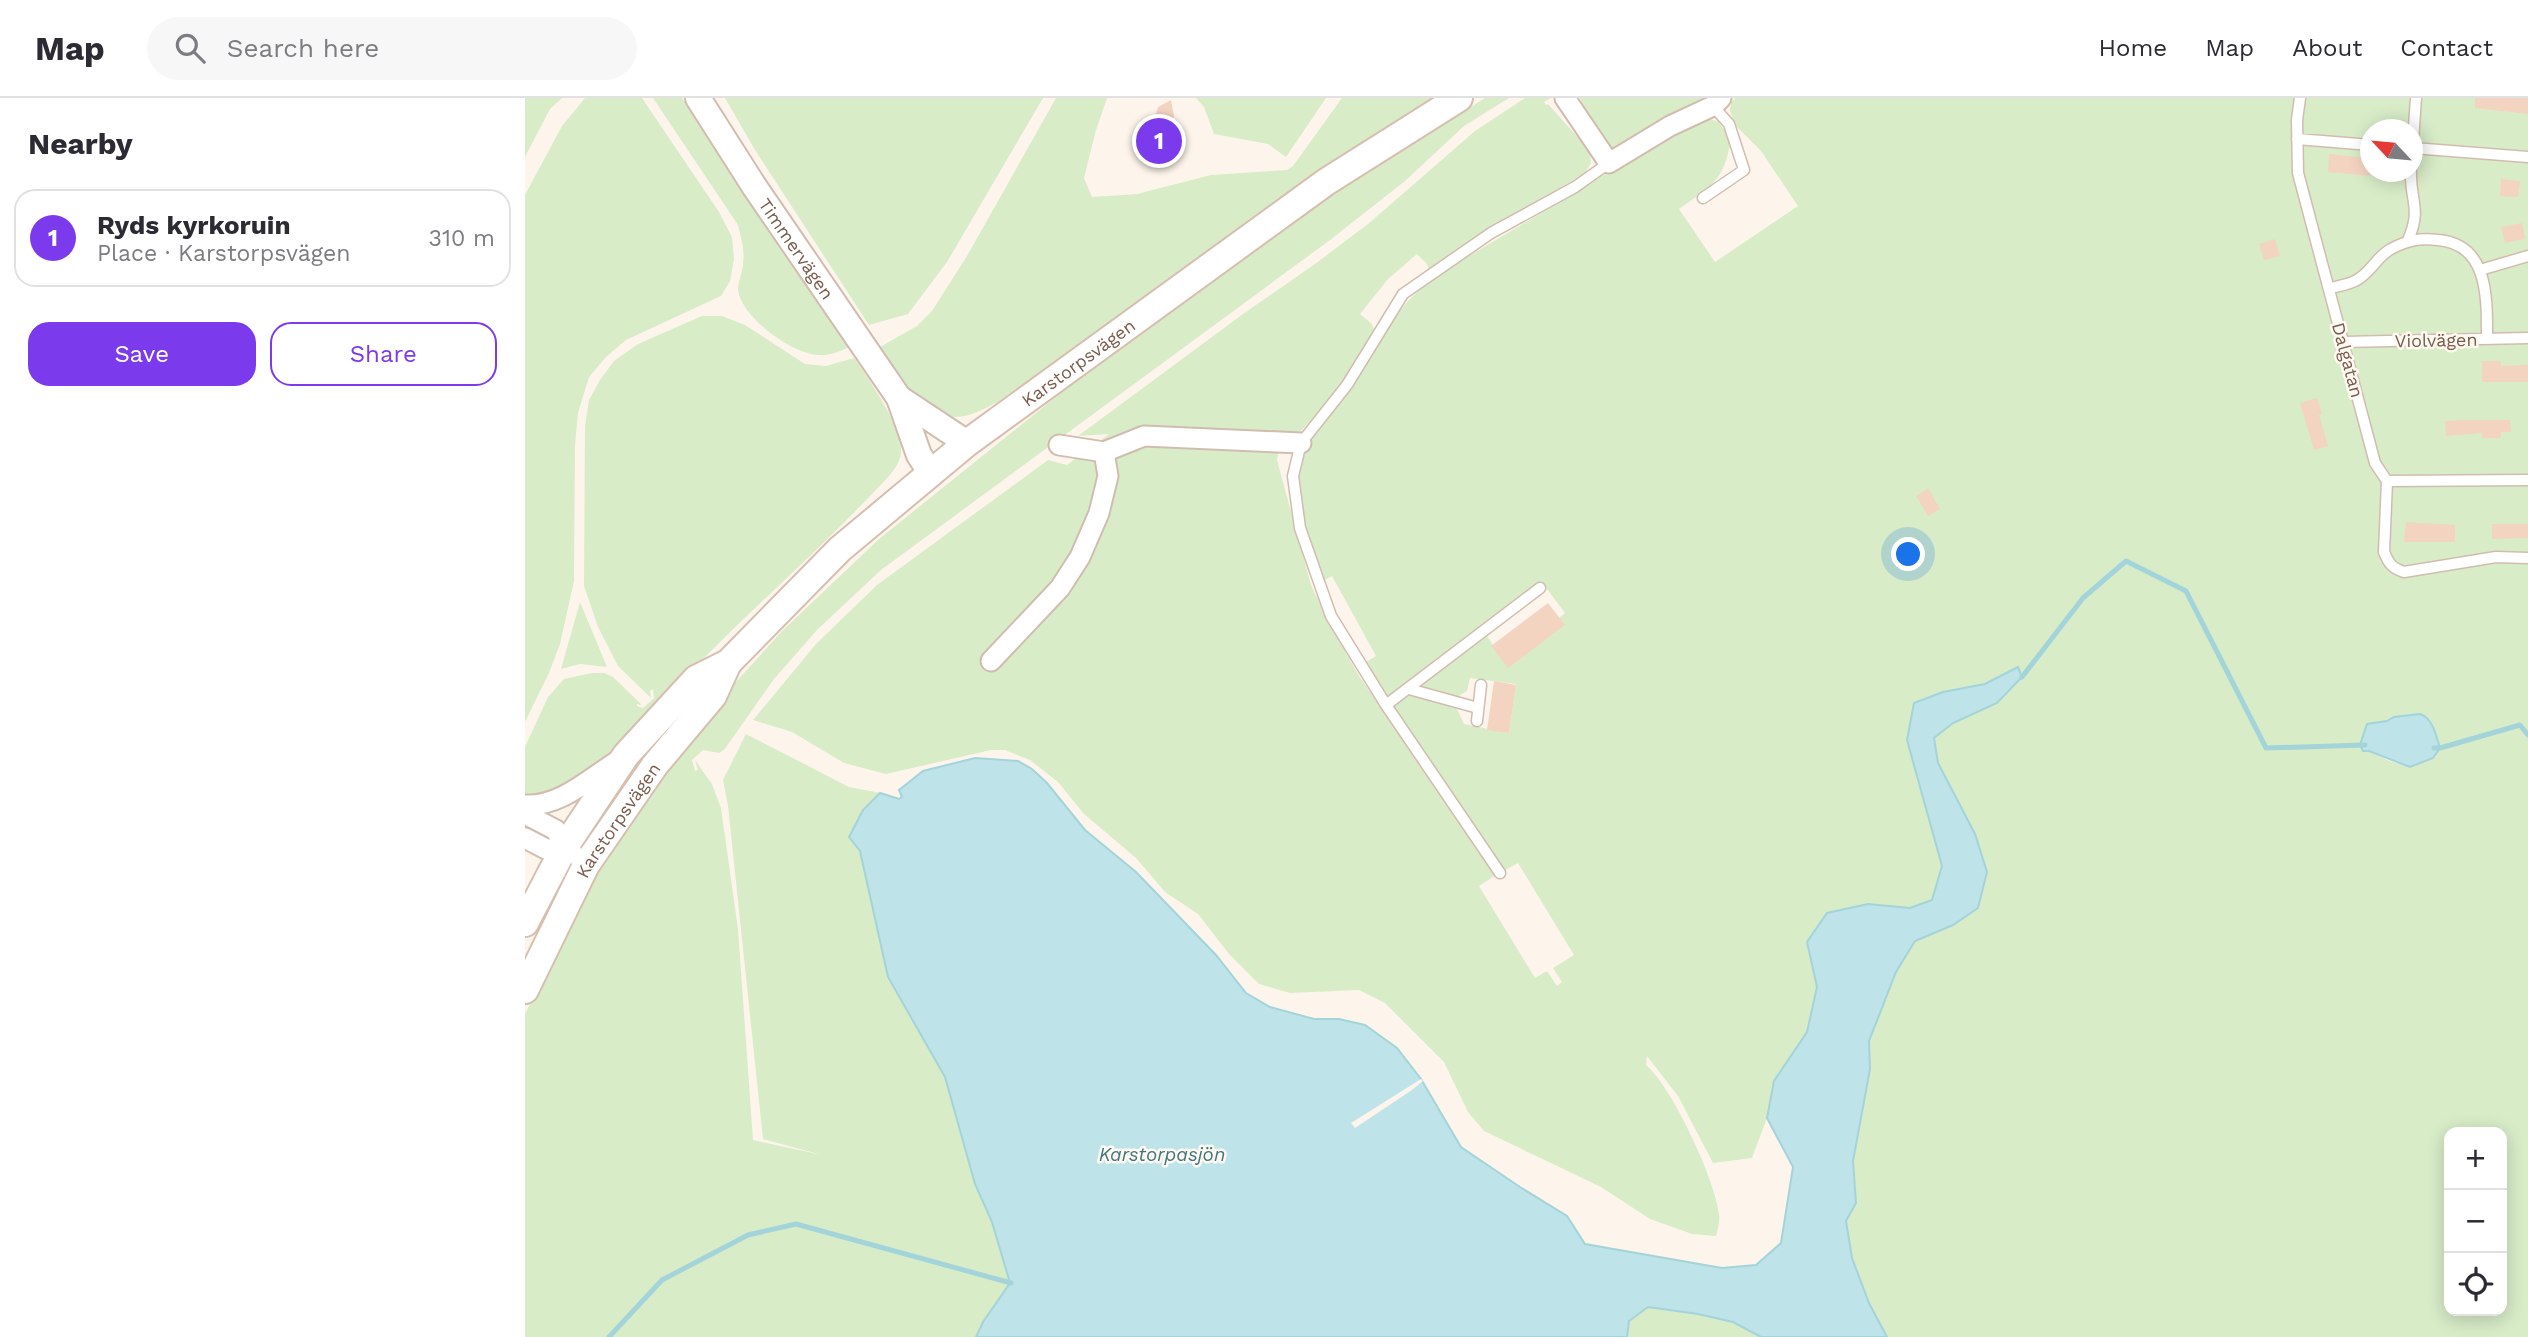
<!DOCTYPE html>
<meta charset="utf-8">
<style>
body{margin:0;font-family:"Work Sans",sans-serif;background:#f7f7f7;color:#2b2b33}
.controls{position:absolute;right:21px;bottom:21px;display:grid;overflow:hidden;border-radius:14px;box-shadow:0 4px 18px #0003}
.controls button{width:63px;height:63px;display:grid;place-items:center;padding:0;border:0;border-bottom:2px solid #e1e1e2;background:#fff;color:#2b2b33;font:35px sans-serif}
.compass{position:absolute;left:1835px;top:21px;width:63px;height:63px;border-radius:50%;background:#fff;box-shadow:0 4px 18px #0003;rotate:296deg}
.you{position:absolute;left:1384px;top:457px;width:24px;height:24px;margin:-18px;border:5px solid #fff;border-radius:50%;background:#1a73e8;box-shadow:0 0 0 10px #1a73e833}
.badge{display:grid;place-items:center;width:46px;height:46px;border-radius:50%;background:#7c3aed;color:#fff;font-size:23px;font-weight:700}
.pin{position:absolute;translate:-50% -50%;border:4px solid #fff;box-shadow:0 2px 7px #0006}
.list{margin:0;padding:0;list-style:none}
h2{display:flex;justify-content:space-between;align-items:center;height:91px;margin:0;padding:0 28px;font-size:30px}
h2 small{font-size:23px;font-weight:400;color:#7c7c81}
.list li{display:grid;grid-template-columns:46px 1fr auto;gap:21px;align-items:center;box-sizing:border-box;height:98px;margin:0 14px 14px;padding:0 14px;border:2px solid #e1e1e2;border-radius:21px}
.list b{display:block;font-size:26px;white-space:nowrap}
.list p{margin:0;font-size:23px;white-space:nowrap;color:#7c7c81}
.list em{font-size:23px;font-style:normal;color:#7c7c81}
.actions{display:flex;gap:14px;padding:21px 28px}
.actions a{flex:1;padding:16px 0;border:2px solid #7c3aed;border-radius:21px;text-align:center;font-size:24px;color:#7c3aed}
.actions .main{background:#7c3aed;color:#fff}
.icon{flex:none;width:38px;height:38px;fill:none;stroke:currentColor;stroke-width:2;stroke-linecap:round;stroke-linejoin:round}
.map{position:relative;flex:none;width:2003px;height:1239px;overflow:hidden}
header{display:flex;align-items:center;gap:42px;box-sizing:border-box;height:98px;padding:0 35px;background:#fff;border-bottom:2px solid #e1e1e2}
header strong{font-size:33px}
nav{display:flex;gap:38px;margin-inline-start:auto;font-size:24px}
.search{width:490px;height:63px;background:#f7f7f7;display:flex;align-items:center;gap:18px;box-sizing:border-box;padding:0 24px;border-radius:38px;color:#7c7c81;font-size:26px}
main{display:flex}
aside{flex:1;background:#fff}
.map>svg:first-child{display:block}
.green{fill:#d8ecc8;fill-rule:evenodd}
.water{fill:#bee3e8;stroke:#a3d4da;stroke-width:2}
.pier{fill:#fdf5eb}
.lines{fill:none;stroke-linecap:round;stroke-linejoin:round}
.stream{stroke:#a3d4da;stroke-width:5}
.building{fill:#f3d4c1}
.service-casing{stroke:#d1bdaf;stroke-width:13}
.minor-casing{stroke:#d1bdaf;stroke-width:23}
.tertiary-casing{stroke:#d1bdaf;stroke-width:28}
.secondary-casing{stroke:#d6bfaf;stroke-width:30}
.service{stroke:#fff;stroke-width:10}
.minor{stroke:#fff;stroke-width:19}
.tertiary{stroke:#fff;stroke-width:24}
.secondary{stroke:#fff;stroke-width:26}
.labels{text-anchor:middle;dominant-baseline:central;stroke-width:5;stroke-linejoin:round;paint-order:stroke}
.street-label{font-size:18px;fill:#7a5b4c;stroke:#fff9f2}
.water-label{font-size:19px;font-style:italic;fill:#3f767e;stroke:#fff9f2}
</style>
<header>
<strong>Map</strong>
<div class="search"><svg class="icon" aria-label="search" viewBox="0 0 24 24"><circle cx="10" cy="10" r="6"/><path d="M15 15l6 6"/></svg>Search here</div>
<nav><a>Home</a><a>Map</a><a>About</a><a>Contact</a></nav>
</header>
<main>
<aside>
<h2>Nearby<small></small></h2>
<ul class="list">
<li><span class="badge">1</span><div><b>Ryds kyrkoruin</b><p>Place · Karstorpsvägen</p></div><em>310 m</em></li>
</ul>
<div class="actions"><a class="main">Save</a><a>Share</a></div>
</aside>
<div class="map">
<svg width="2003" height="1239" viewBox="0 0 2003 1239">
<rect width="100%" height="100%" fill="#fdf5eb"/>
<path class="green" d="M0 0H37L25 11 0 59Z
M60 0H117L194 114 207 139 209 161 205 183 196 198 101 242 81 259 64 279 53 315 50 347 49 483 35 546 24 575 0 624V97L37 28Z
M128 0H157L324 249C313 254 305 258 293 257 267 256 216 219 213 192 213 183 218 174 218 165 220 152 216 140 213 127Z
M200 0H518L422 164 383 216 344 227 230 52Z
M531 0H582L571 32 559 80 567 99 612 96 686 77 762 72 768 68 817 0H910L781 84 473 304C460 310 446 319 431 319 400 320 369 273 355 249L392 228 407 213 442 158Z
M671 0H801L761 59 743 46 689 36 679 9Z
M960 0H984L939 28 880 83 805 142 356 472 292 532 249 581 199 652 194 655 178 652 167 662 170 673 173 672 170 662 187 686 196 710 213 831 228 1042 297 1057 238 1041 203 708 198 682 221 636 324 689 355 695 338 712 324 739 335 753 363 879 420 979 450 1086 467 1124 486 1185 458 1224 451 1239H0V916L65 787 111 709 191 606 257 533 354 441 583 257 806 98Z
M1000 0H1026L1019 4 1021 7 1023 6 1065 53 1066 65 1060 75 959 135 904 172 902 166 892 156 863 181 835 216 847 226 849 232C829 270 805 302 775 334H757L752 362 786 487 804 525 834 578 971 777 954 788 1010 880 1022 873 1032 888 1037 884 1028 870 1049 857 993 765 979 773 865 609 882 596 928 608 932 611 939 626 984 635 991 586 945 580 942 593 932 599 894 589 962 538 968 547 967 549 983 569 1039 527 1034 520 1040 515 1016 483 864 600 841 564 851 558 807 478 796 484 777 417 772 377 782 347 819 299 858 236 882 204 907 180 1070 83 1137 37 1175 20 1193 23 1206 42C1198 84 1188 87 1154 111L1190 164 1273 108 1236 53 1210 27 1205 13 1206 5 1210 0H2003V1239H1362L1344 1205 1327 1160 1321 1123 1331 1105 1328 1063 1345 971 1344 943 1371 874 1390 843 1428 827 1453 810 1462 774 1450 736 1413 665 1409 640 1428 625 1472 605 1493 569 1460 586 1418 594 1382 642 1417 768 1407 802 1385 810 1343 806 1302 815 1283 844 1292 889 1282 934 1249 983 1242 1020 1227 1060 1188 1065 1153 998 1122 958 1121 967C1147 989 1190 1081 1194 1116 1195 1123 1193 1131 1191 1138L1167 1136 1125 1121 1076 1089 959 1033 943 1014 919 964 860 905 834 892 765 895 734 886 704 856 673 816 640 794 611 760 559 716 533 684 505 662 480 652H466L361 676 319 665 267 634 228 622 291 546 352 487 523 362 542 367 584 336 553 338 718 216 790 166 843 126 950 33ZM1846 32H1888V74H1846ZM1895 616 1905 624 1915 650C1893 680 1861 664 1835 647L1842 626 1862 623 1869 619ZM1924 1034H1977V1213H1924Z
M1055 0H1189L1095 52C1069 50 1064 21 1055 0Z
M177 218H197L220 227 280 266 301 268 329 260C342 278 379 332 376 354 375 370 358 384 348 395 297 449 241 498 188 551 149 589 114 633 71 667 51 683 26 700 0 699V649L23 599 39 581 67 575H79L88 579 117 607 112 606V608L118 610 129 600 128 591 125 593 126 600 93 568 73 529 59 488 60 328 64 302 75 282 89 263 113 246Z
M55 504 82 569 55 566 36 571Z
M1123 1209 1173 1216 1208 1224 1236 1239H1102L1104 1223Z"/>
<path class="water" d="M1493 569 1497 579 1472 605 1428 625 1409 640 1413 665 1450 736 1462 774 1453 810 1428 827 1390 843 1371 874 1344 943 1345 971 1328 1063 1331 1105 1321 1123 1327 1160 1344 1205 1362 1239H1236L1208 1224 1173 1216 1123 1209 1104 1223 1102 1239H451L458 1224 485 1185 467 1124 450 1086 420 979 363 879 335 753 324 739 338 712 355 695 374 701 377 699 374 692 398 673 450 660 493 663 507 671 522 685 560 732 611 774 691 857 721 895 745 909 789 921H814L840 927 872 950 896 981 936 1049 995 1089 1042 1118 1060 1146 1197 1170 1231 1167 1256 1145 1268 1069 1242 1020 1249 983 1282 934 1292 889 1282 844 1302 815 1343 806 1385 810 1407 802 1417 768 1382 642 1389 605 1418 594 1460 586Z
M1895 616C1908 620 1911 638 1915 650L1908 660 1885 669 1844 653H1838L1835 647 1842 626 1862 623 1869 619Z"/>
<path class="pier" d="M896 981 898 983 887 992 830 1030 826 1025Z"/>
<g class="lines">
<path class="stream" d="M1497 579 1558 500 1601 463 1661 493 1741 650 1840 647
M1909 650H1915L1995 627 2003 637
M84 1239 137 1182 223 1137 271 1126 486 1185"/>
</g>
<path class="building" d="M1950 0H2003V16L1950 10Z
M646 2 649 18 647 30 650 31 644 61 619 56 624 26H628L633 9Z
M1804 56 1845 60V78L1803 74Z
M1976 81 1995 83 1993 99 1975 98Z
M1997 125 2000 141 1980 145 1976 129Z
M1750 141 1755 158 1739 162 1734 146Z
M1957 263H1976V268L2003 267V284H1957Z
M1792 300 1797 316 1794 317 1803 348 1789 352 1775 305Z
M1938 322H1985L1986 334H1976V340H1957V335L1921 338 1920 323Z
M1403 390 1415 411 1403 418 1391 398Z
M1881 424 1930 427V444H1879Z
M1967 426H2003V440L1967 441Z
M1023 505 1040 527 983 570 966 548Z
M969 583 991 587 984 635 962 632Z"/>
<g class="lines">
<defs>
<path id="service" d="M1775 0 1772 22 1773 75 1850 365 1862 383 1859 454C1864 466 1867 470 1879 474L1971 459 2003 460
M1772 41 1846 47
M1888 43 1891 0
M1888 50 2003 59
M1178 100 1219 72 1204 26 1188 8
M1883 142C1897 111 1885 103 1886 74
M1955 172 2003 158
M1804 191C1812 188 1822 187 1830 183 1845 176 1852 158 1866 151 1882 142 1895 140 1913 142 1964 146 1962 201 1962 241
M1818 244 2003 240
M1862 383 2003 382
M884 591 953 610
M861 607 1015 490
M952 623 956 587
M975 775 861 607 806 518 775 430 768 378 776 345 822 287 878 196 966 135 1050 89 1084 65"/>
<path id="minor" d="M1040 0 1084 65 1145 28 1188 8 1196 0
M534 347 579 354 619 338 776 345
M466 563 535 490 555 459 574 415 583 378 579 354
M0 707C36 709 66 679 94 662
M0 716 31 732 39 750 48 756
M0 740 21 751 39 750"/>
<g id="tertiary">
<path id="s1" d="M173 0 229 88 374 300 394 357 406 375"/>
<path d="M374 300 442 345"/>
</g>
<g id="secondary">
<path id="s2" d="M0 825 39 750 101 657 171 581 203 565 315 451 442 345 801 84 934 0"/>
<path id="s3" d="M0 892 61 767 130 667 188 598 203 565"/>
</g>
</defs>
<use href="#service" class="service-casing"/>
<use href="#minor" class="minor-casing"/>
<use href="#tertiary" class="tertiary-casing"/>
<use href="#secondary" class="secondary-casing"/>
<use href="#service" class="service"/>
<use href="#minor" class="minor"/>
<use href="#tertiary" class="tertiary"/>
<use href="#secondary" class="secondary"/>
</g>
<g class="labels">
<g class="street-label">
<text stroke="none"><textPath href="#s1" startOffset="180">Timmervägen</textPath></text>
<text transform="translate(1911 242) rotate(-1)">Violvägen</text>
<text transform="translate(1823 262) rotate(75)">Dalgatan</text>
<text stroke="none"><textPath href="#s2" startOffset="798">Karstorpsvägen</textPath></text>
<text stroke="none"><textPath href="#s3" startOffset="194">Karstorpsvägen</textPath></text>
</g>
<g class="water-label">
<text x="637" y="1056">Karstorpasjön</text>
</g>
</g>
</svg>
<div class="controls">
<button>+</button>
<button>−</button>
<button><svg class="icon" aria-label="locate" viewBox="0 0 24 24"><circle cx="12" cy="12" r="6"/><path d="M12 2v4M12 18v4M2 12h4M18 12h4"/></svg></button>
</div>
<svg class="compass" viewBox="-18 -18 36 36"><path d="M0-13l5 13h-10z" fill="#e53935"/><path d="M0 13l5-13h-10z" fill="#7c7c81"/></svg>
<div class="you"></div>
<div class="pin badge" style="left:634px;top:43px">1</div>
</div>
</main>
